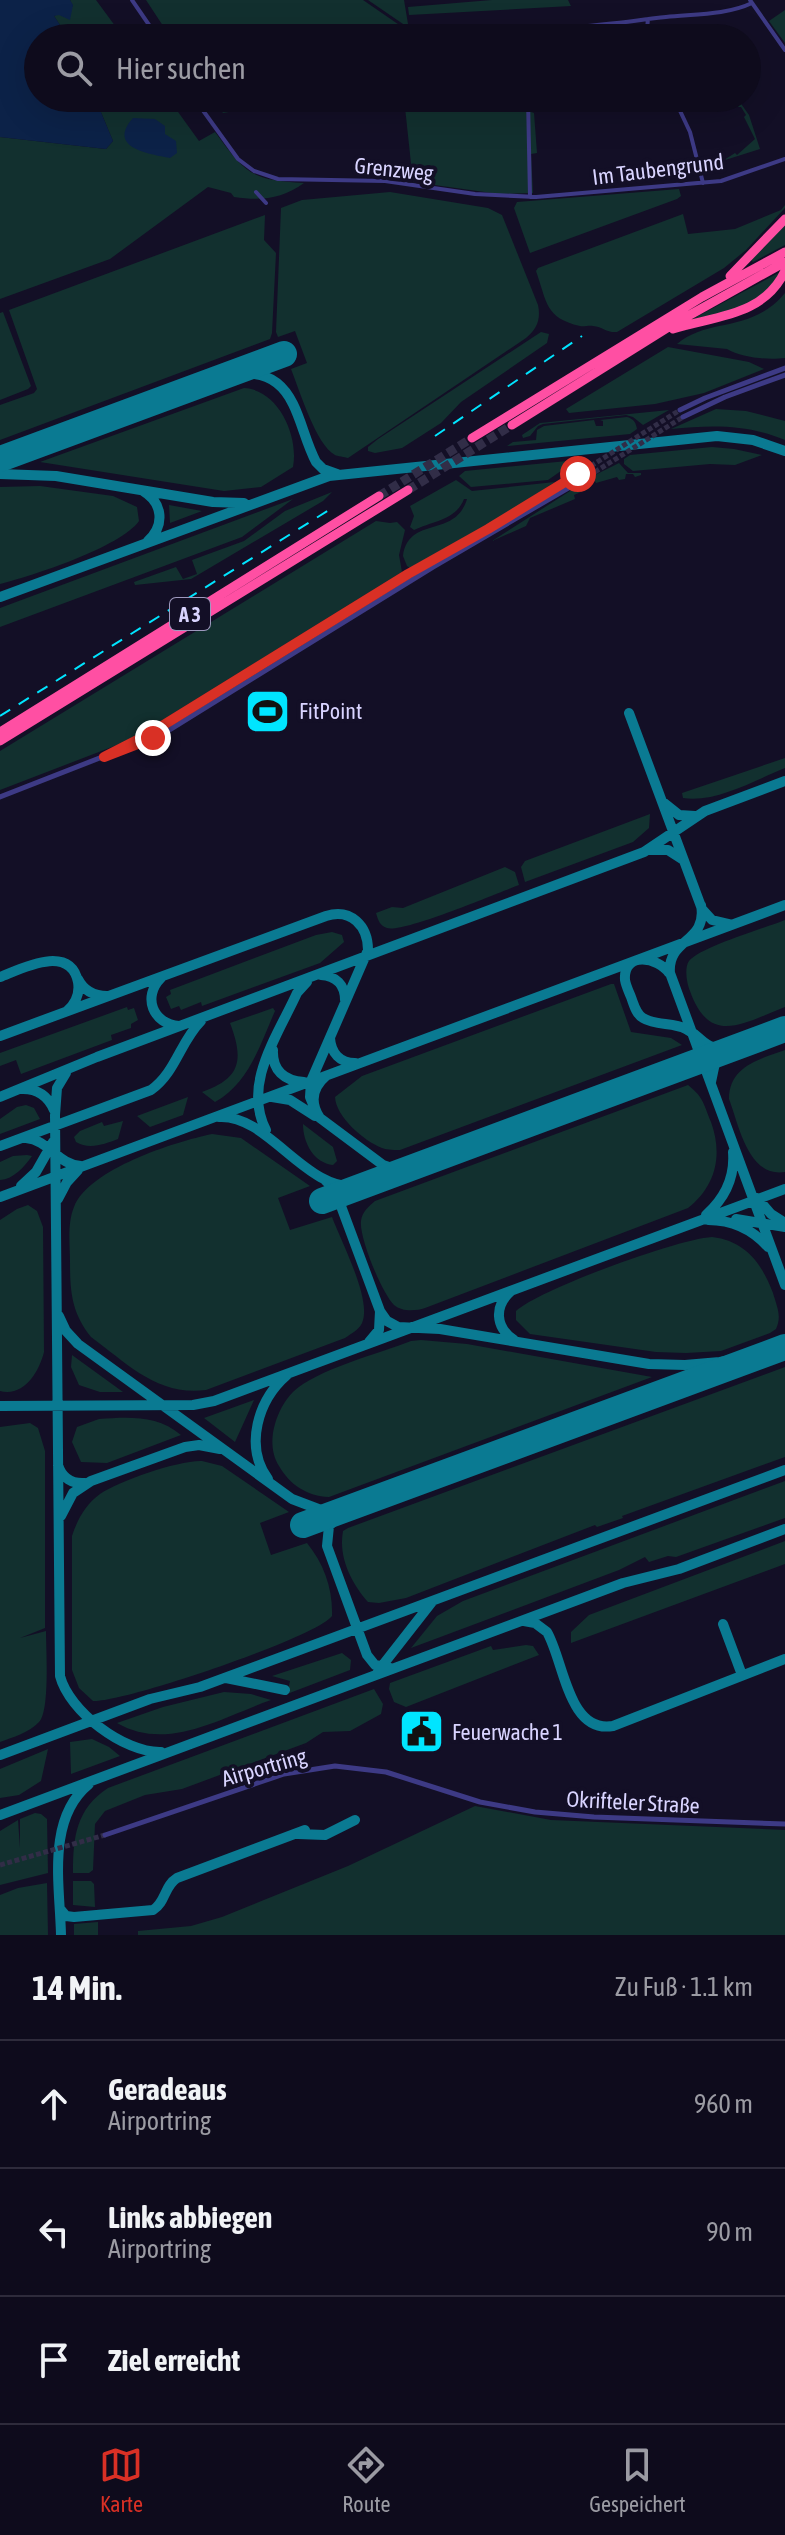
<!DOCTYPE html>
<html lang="de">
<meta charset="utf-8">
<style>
body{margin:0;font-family:"Asap Condensed",sans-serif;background:#1c1929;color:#f1f3f6}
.stop{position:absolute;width:24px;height:24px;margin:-18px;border:6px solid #d93025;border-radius:50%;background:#fff}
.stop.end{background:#d93025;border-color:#fff;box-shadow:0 2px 8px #0008}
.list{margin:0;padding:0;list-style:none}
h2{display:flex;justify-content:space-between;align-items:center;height:104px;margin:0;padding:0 32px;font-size:34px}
h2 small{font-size:26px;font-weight:400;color:#9b9ba3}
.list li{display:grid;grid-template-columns:52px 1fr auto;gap:24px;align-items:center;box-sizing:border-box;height:128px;padding:0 32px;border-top:2px solid #2e2b3b}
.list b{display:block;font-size:30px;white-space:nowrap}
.list p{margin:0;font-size:26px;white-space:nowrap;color:#9b9ba3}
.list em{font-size:26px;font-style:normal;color:#9b9ba3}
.icon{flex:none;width:44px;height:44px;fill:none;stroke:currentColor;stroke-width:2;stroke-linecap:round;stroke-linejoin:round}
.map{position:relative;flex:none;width:785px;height:1935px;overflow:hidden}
.search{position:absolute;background:#0e0b1c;box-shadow:0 8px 32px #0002;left:24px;right:24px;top:24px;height:88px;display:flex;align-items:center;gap:20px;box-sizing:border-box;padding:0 28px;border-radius:44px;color:#9b9ba3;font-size:30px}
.sheet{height:488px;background:#0e0b1c}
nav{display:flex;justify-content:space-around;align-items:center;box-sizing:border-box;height:112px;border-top:2px solid #2e2b3b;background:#0e0b1c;font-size:22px;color:#9b9ba3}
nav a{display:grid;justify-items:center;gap:4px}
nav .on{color:#d93025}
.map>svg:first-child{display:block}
.green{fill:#12302f}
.water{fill:#0c2248}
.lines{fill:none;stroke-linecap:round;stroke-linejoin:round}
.taxiway{stroke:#0a7a92;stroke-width:10}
.runway{stroke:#0a7a92;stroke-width:26}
.tertiary-tunnel{stroke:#312d47;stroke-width:5;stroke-dasharray:5 2.5;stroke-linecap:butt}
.motorway-tunnel{stroke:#312d47;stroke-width:9;stroke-dasharray:9 4.5;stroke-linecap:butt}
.minor{stroke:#3d3a85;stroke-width:4}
.tertiary{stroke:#3d3a85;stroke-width:5}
.motorway{stroke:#ff4fa3;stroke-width:9}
.rail{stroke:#00e5ff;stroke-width:2;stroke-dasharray:12 10;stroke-linecap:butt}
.route{stroke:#d93025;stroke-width:10}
.labels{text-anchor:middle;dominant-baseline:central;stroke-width:8;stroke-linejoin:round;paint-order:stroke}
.shield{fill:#130f26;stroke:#9e99be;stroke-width:2}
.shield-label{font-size:20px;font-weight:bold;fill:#d9d4ff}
.street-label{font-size:22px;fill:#d9d4ff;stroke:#130f26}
.poi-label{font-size:22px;fill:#d9d4ff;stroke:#130f26;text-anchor:start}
</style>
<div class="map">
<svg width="785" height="1935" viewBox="0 0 785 1935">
<rect width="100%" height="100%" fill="#130f26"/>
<path class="green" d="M70 0H96L124 38H62L64 31 54 16 73 6Z
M146 0H363L408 31V38H171Z
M368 0H404L408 24 406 26Z
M492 0H568L571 6 409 15 408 7Z
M785 10V43L769 21Z
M523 28 529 30V38H411V32Z
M95 98H168L199 141 215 132C246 174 251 180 304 183 282 199 261 201 234 197L231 193 208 187 110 259 0 299V137L106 149 113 141Z
M212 98H401L400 105 375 104 357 110 355 103 295 101 223 113Z
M404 98H528L529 111 534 113 537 153 531 154 533 193 499 194 413 182Z
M737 98 749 115 760 149 703 167 724 160 735 153 737 155 755 139 744 117 746 115 741 107H738L740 103Z
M679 189 681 196 677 199 530 253 514 208 517 202Z
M390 192 488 208 502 215 538 305C541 319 537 329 526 338L348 458C345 457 337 456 335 455 316 445 299 389 291 369L307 363 295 331 278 337 276 332 281 208 302 200Z
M785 205V208L746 250 724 268 617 332C607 333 603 327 593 326 590 325 583 327 580 326 545 318 547 302 536 271L538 268 683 214 688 234 735 229 781 210Z
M265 215 264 240 276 253 272 333 270 339 0 440V405L34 393 37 389 9 310Z
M785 224V245L753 262 751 260Z
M782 271C766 307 723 313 689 321Z
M785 293V358C768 360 742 358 727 349L677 344C709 317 751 334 785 293Z
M3 312 31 386 28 389 0 400V313Z
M541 332 549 334 547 343 461 402 441 423 402 448 375 453 368 451V447L378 439Z
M668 347 749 362 764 369 704 393 655 404 569 413 566 409Z
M244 388C278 390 299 435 293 467L261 487 224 491 40 462Z
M716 409 746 411 785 421V440C747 424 712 425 671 429Z
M669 410 643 425 633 417 626 415 543 424 538 426 530 436 523 438 522 435 540 423Z
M627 417C634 419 636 423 637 429L630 434 507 446 513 442 536 440 537 430 544 426 594 420 596 426H603V421L600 420Z
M712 447 734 449 762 455 735 465 710 464 633 471 624 464V459L630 455Z
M588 459 571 464 548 480 471 487 459 476 465 471Z
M619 463 628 473H641V475L635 477 633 474H626L625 479 619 480 617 477 596 483 595 481 589 485 590 488 574 495 575 499 530 518 526 526 492 541 595 475Z
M456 480 472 491 555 482 504 515 410 568 407 566 403 556C409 515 455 539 467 499H464C456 520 433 521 414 530L410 527 414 516 410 506Z
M40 486 113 496 137 507 139 521C121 547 32 576 0 584V487Z
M332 492 323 501 191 579 135 585 134 582 176 567 183 579 197 574 192 560 244 541 285 511Z
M293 499 242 537 0 627V608Z
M169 505 202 511 170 523Z
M376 521 390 523 397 522 405 530 399 555 402 572 130 740 0 790V751Z
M785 758V768C755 780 716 803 683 798L682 793Z
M650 814 649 828 633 842 525 882 521 867 525 861Z
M505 867 515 872 519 885C497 893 404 933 387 928 380 926 378 920 376 913L392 907 403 908Z
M785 920V1007C743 1023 710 1047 690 991 687 984 684 968 689 961 700 947 765 928 785 920Z
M332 932 342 935 344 942 320 963 202 1006 201 1002 181 1010 179 1006 171 1009 166 997 171 994 170 990 316 935Z
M611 984H614L631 1032 671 1038 682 1045 400 1150C396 1150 388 1150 382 1148 364 1141 336 1117 335 1097L362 1076Z
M127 1007 128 1010 134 1008 138 1020 131 1024V1028L111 1035 112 1040 21 1074 16 1060 0 1066V1053Z
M273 1008 275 1011C260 1045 249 1083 215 1102L202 1092C241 1078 244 1060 230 1023Z
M785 1050V1172C748 1178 739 1125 729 1099 729 1066 760 1059 785 1050Z
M688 1085C703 1097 703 1102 711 1122 723 1155 716 1186 688 1208L425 1308C416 1311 402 1312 394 1305 382 1293 359 1238 361 1221 362 1212 369 1206 375 1201Z
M188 1097 183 1115 150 1127 137 1116Z
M26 1105 34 1108 40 1119 0 1134V1119L17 1107Z
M123 1121 118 1139C105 1144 89 1150 76 1142L74 1137 80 1131 102 1122 104 1126Z
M303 1124 333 1147 337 1161 333 1165C314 1163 303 1143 303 1124Z
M212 1134 241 1138 310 1186 278 1198 290 1230 332 1217C341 1241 370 1296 363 1320 361 1329 352 1333 345 1338L206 1390C157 1396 128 1364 91 1337 72 1313 70 1293 70 1262 70 1245 67 1224 74 1207 89 1169 174 1142 212 1134Z
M27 1155 32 1156C24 1167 14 1179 0 1180V1162L13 1156Z
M28 1205 37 1211 43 1227 44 1352C39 1372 24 1397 0 1391V1220L17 1209Z
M712 1237C746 1241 762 1264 773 1293 777 1307 782 1316 776 1329L770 1333 721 1351 686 1353 656 1352 530 1334 516 1320V1311C540 1289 678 1239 712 1237Z
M421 1340 467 1344 652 1377 329 1497C307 1496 290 1485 279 1466 271 1454 271 1437 275 1424 278 1413 284 1401 293 1392 315 1370 381 1353 411 1341Z
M72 1355 123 1392H100L79 1385 71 1367Z
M785 1367V1457L622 1516 623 1518 597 1527 595 1525 406 1598 379 1603 368 1602C352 1584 338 1558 343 1531L348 1528Z
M254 1400 235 1442 204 1418Z
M99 1419C129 1417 157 1415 181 1435L107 1463 81 1462 72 1442 77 1427Z
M30 1423 38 1428 45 1451V1628L20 1638 46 1631C46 1650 50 1711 39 1722 29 1733 13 1737 0 1742V1427Z
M202 1461 222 1466 289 1512 260 1523 271 1555 307 1543C324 1564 333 1589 332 1616 317 1637 123 1703 93 1701L79 1688 72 1670V1536C77 1520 86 1504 100 1494 119 1481 179 1460 202 1461Z
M785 1481V1518L676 1557 668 1556 649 1562 645 1557 619 1570 411 1648 437 1616 463 1601Z
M785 1541V1564L571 1643V1632L589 1615Z
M526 1645 533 1646 539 1655 406 1707 394 1702 389 1689 390 1683 491 1646 493 1650Z
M342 1653 351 1660 350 1670 287 1694 290 1681 272 1676Z
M374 1689 383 1704 381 1714 350 1731 323 1732 306 1743 182 1789 145 1795 105 1811 95 1824 93 1870 89 1873H73C73 1837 76 1809 108 1788Z
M224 1692 251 1694 271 1700C220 1718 167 1752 117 1723L163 1707Z
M92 1739 109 1747 120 1756 71 1774 70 1742Z
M48 1749 41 1781 19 1795 0 1798V1769Z
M475 1806 551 1820 785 1830V1935H138V1931L191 1926 222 1917 348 1866Z
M35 1813 41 1814 47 1819 48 1873 0 1885V1831L18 1820 20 1848V1819Z
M73 1881H91L94 1884 95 1907 73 1905Z
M47 1883 48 1935H0V1895L18 1888Z
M98 1922V1935H74V1924Z"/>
<path class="water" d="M0 0H70L73 5 70 20 59 15 54 16 64 31 62 38H38V98H95L113 141 106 149 0 137Z
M133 118 155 119 165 126V134L176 141 177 153 170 158C150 154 106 148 133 118Z"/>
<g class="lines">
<path class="taxiway" d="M201 384C235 372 273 362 293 404 302 422 306 443 316 462L323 469 337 474
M0 474 56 476 213 502 244 503
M143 491C163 503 165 525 148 541
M0 597 329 476 717 436 753 440 785 451
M629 713 702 909 712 920 729 924
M664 803 679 815 695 816
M649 850H668L682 859
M701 905C708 943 667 938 670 973L785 1285
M669 973C658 957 623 951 625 980 626 986 629 992 631 997 634 1005 636 1014 643 1018 656 1026 673 1022 686 1029 709 1041 701 1051 735 1047
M321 975C336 976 345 985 345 1000
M0 977C21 969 70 943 78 982 80 994 76 1003 67 1011
M161 978C142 997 153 1024 179 1026
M78 979C84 991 94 996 107 996
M0 1036 326 916C351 908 368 926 368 950L311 1081 310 1097 317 1114
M330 1038C331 1053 340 1063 355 1063
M273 1050C272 1070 284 1081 304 1082
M66 1073 57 1088 55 1115 60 1676C69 1711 124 1753 161 1752
M326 1076C312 1088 310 1103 320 1118L383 1165 395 1169 410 1168
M711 1082 715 1063 730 1049
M23 1089C38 1089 48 1096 54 1110
M0 1097 97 1057 644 852 705 811 785 781
M272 1097 290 1100 315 1116
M219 1117C269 1114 306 1194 360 1186
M266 1130C242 1084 278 1035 297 993L307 982
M26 1138C49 1140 58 1165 81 1166
M0 1146 151 1090C176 1072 180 1042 201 1021
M325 1180 335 1190 380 1311 379 1330 369 1342
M21 1186 36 1172 53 1142
M0 1197 785 905
M757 1198 771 1214 785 1223
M58 1199 67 1182 78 1170
M706 1215C725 1198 735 1177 733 1152
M736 1219 785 1227
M708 1220C733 1220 752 1229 768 1247
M511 1291C494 1306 495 1327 514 1340
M380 1311 387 1321 398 1327 440 1329 649 1364 685 1365 720 1362 768 1353
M59 1316 66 1331 78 1344 292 1499 321 1510 350 1508
M0 1406 193 1405 214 1401 785 1189
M58 1465C62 1478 72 1484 85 1483
M268 1479C244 1446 258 1400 287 1375
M344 1511 329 1526 327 1546 367 1655 375 1665 390 1668
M61 1516 73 1493 91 1481 185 1447 199 1445 220 1449
M524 1621 535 1623 547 1632C564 1661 568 1734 613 1726L785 1659
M723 1624 742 1675
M378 1671 432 1602
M226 1678 285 1690
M0 1755 150 1699 200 1687 785 1470
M0 1815 623 1583 679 1569 785 1529
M298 1834 325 1835 355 1820
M61 1910 66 1916 74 1917 153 1910C166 1902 164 1886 177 1878L305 1830
M61 1935C60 1886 46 1819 89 1784"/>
<path class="runway" d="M0 459 284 354
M322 1201 785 1029
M303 1525 785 1347"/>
<path class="tertiary-tunnel" d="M578 474 680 410
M582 480 683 417
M0 1865 105 1835"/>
<path class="motorway-tunnel" d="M408 490 512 425
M379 496 472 438"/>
<path class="minor" d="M132 0 158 38
M750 0 785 50
M524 38 523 26C570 31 620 22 666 17 694 14 727 15 752 3
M646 38 648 19
M194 98 238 159 254 171 278 179 385 181 475 194 536 197 721 181 785 159
M528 98 530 197
M674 98 690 132 703 183
M528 110 620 108 667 98
M256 192 266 203"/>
<path class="tertiary" d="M680 410 705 398 785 368
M683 417 725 397 785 375
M134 743 408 574 488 529 578 474
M0 797 166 732 433 567 582 480
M105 1835 284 1774 335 1766 386 1772 480 1802 535 1812 594 1817 785 1824"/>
<path class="motorway" d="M730 276 785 219
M673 329C715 316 764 316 785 271
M512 425 672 325 785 262
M472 438 702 297 785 252
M0 732 379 496
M0 741 408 490"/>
<path class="rail" d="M435 436 582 336
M0 716 329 510"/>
</g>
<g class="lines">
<path class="route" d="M153 738 104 757 149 734 408 574 488 529 578 474"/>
</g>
<defs>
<symbol id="stadium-square" viewBox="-11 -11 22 22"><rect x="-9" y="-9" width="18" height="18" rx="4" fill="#00e5ff" stroke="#130f26"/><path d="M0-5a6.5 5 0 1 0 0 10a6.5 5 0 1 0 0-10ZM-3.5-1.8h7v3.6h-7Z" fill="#111"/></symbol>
<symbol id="civic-square" viewBox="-11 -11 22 22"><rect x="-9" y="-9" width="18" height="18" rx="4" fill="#00e5ff" stroke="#130f26"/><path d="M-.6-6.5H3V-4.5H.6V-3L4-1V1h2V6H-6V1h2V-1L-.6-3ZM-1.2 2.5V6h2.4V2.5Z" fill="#111"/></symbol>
</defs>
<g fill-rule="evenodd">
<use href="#stadium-square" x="242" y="686" width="51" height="51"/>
<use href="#civic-square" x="396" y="1706" width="51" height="51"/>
</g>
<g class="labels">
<rect class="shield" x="170" y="598" width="40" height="32" rx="6"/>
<g class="shield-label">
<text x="190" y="614">A 3</text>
</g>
<g class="street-label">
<text transform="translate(394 169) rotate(6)">Grenzweg</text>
<text transform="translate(658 169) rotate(-7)">Im Taubengrund</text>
<text transform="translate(264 1767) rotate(-16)">Airportring</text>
<text transform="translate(633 1802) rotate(3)">Okrifteler Straße</text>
</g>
<g class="poi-label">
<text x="299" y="711">FitPoint</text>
<text x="452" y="1732">Feuerwache 1</text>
</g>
</g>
</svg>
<div class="stop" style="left:578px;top:474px"></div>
<div class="stop end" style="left:153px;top:738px"></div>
<div class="search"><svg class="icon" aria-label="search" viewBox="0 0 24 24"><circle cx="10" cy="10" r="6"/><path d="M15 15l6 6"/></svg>Hier suchen</div>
</div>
<section class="sheet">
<h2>14 Min.<small>Zu Fuß · 1.1 km</small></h2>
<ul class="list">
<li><svg class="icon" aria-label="ahead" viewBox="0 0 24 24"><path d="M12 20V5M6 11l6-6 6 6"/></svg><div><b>Geradeaus</b><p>Airportring</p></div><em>960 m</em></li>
<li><svg class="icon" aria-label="left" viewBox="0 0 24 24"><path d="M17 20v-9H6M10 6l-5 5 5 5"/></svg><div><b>Links abbiegen</b><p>Airportring</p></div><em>90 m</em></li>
<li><svg class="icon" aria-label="arrive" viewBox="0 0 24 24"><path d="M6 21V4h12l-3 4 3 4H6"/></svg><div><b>Ziel erreicht</b></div></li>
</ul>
</section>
<nav>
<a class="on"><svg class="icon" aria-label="map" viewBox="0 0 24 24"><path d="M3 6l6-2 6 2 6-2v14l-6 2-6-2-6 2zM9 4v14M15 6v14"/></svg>Karte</a>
<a><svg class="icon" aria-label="directions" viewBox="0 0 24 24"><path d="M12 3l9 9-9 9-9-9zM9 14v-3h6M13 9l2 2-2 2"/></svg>Route</a>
<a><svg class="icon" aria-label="saved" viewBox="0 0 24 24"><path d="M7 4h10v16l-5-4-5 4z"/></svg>Gespeichert</a>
</nav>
